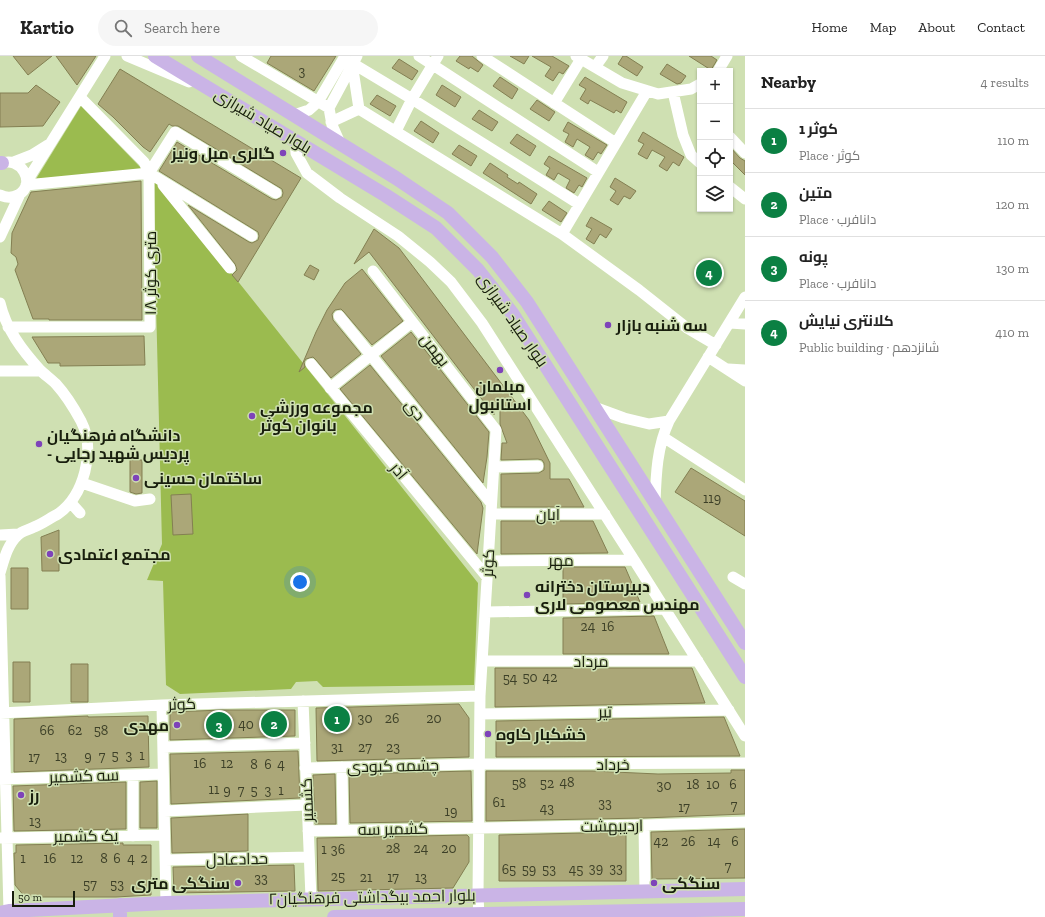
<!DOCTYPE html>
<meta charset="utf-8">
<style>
body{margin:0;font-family:"Zilla Slab",Cairo,serif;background:#f6f6f6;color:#222}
.controls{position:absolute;right:12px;top:12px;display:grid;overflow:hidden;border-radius:0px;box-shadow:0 1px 3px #0004}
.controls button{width:36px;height:36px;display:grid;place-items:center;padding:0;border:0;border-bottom:1px solid #e0e0e0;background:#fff;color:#222;font:20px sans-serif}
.scale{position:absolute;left:12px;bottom:10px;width:63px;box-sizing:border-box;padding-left:4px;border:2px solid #181e0d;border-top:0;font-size:11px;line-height:14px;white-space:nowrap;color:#181e0d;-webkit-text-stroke:3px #cfe0b2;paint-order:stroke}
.you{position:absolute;left:300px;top:526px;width:14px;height:14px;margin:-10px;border:3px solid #fff;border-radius:50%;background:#1a73e8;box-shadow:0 0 0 6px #1a73e833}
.badge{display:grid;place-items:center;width:26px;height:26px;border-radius:50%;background:#0b8043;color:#fff;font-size:13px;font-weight:700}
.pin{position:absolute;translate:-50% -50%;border:2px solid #fff;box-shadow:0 1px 4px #0006}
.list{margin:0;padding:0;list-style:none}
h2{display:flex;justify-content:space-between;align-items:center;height:52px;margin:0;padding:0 16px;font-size:17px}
h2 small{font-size:13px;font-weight:400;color:#767676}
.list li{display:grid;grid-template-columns:26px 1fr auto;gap:12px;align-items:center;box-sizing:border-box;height:64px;padding:0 16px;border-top:1px solid #e0e0e0}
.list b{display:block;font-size:15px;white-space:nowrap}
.list p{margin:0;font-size:13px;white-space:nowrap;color:#767676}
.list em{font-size:13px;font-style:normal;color:#767676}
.icon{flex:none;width:22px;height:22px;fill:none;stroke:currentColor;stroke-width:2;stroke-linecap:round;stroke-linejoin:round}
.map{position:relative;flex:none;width:745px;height:861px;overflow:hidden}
header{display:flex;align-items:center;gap:24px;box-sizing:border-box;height:56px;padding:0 20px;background:#fff;border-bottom:1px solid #e0e0e0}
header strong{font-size:19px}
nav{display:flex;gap:22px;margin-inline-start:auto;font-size:14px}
.search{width:280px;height:36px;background:#f6f6f6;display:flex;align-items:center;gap:10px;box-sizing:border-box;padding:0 14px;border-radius:22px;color:#767676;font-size:15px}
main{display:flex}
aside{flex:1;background:#fff}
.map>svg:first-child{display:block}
.green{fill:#9bbb4f}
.building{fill:#aba778;stroke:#837f52}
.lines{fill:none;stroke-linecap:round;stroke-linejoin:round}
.minor{stroke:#fff;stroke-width:11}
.major{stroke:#cab4e6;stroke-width:14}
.poi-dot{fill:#7e43b9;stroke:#cfe0b2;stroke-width:1.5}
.labels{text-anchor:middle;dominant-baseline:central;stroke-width:3;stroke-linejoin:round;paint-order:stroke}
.number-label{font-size:14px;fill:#3d4028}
.street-label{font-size:16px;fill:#181e0d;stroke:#cfe0b2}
.poi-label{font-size:16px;font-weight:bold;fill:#181e0d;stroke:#cfe0b2;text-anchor:start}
</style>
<header>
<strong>Kartio</strong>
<div class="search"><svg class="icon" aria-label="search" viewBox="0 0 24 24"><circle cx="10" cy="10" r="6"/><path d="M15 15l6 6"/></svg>Search here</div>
<nav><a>Home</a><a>Map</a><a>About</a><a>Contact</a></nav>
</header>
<main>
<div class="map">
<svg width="745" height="861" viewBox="0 0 745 861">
<rect width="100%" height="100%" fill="#cfe0b2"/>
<path class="green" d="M81 50 143 114 36 123Z
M153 125 162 130 478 527 474 629 323 631 317 625 296 626 291 633 180 638 166 629 163 525 147 524 162 488Z"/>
<path class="building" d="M13 0H52L28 19Z
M56 0H96L77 29Z
M271 0H336L314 35 267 7Z
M460 0H472L483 9 478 16 470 11 469 13 456 5Z
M510 0H529L524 8Z
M532 0H552L569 10 563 18 559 16 553 25 545 20 551 11Z
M623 0H626L643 11 637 20 618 8Z
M689 0H711L717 4 711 14Z
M399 3 418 15 412 24 392 12Z
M667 8 686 20 681 27 677 28 660 18Z
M120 13 301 122 238 226 232 219 237 214 235 208 188 149 249 186 252 187 258 184 259 180 258 176 159 115 177 86 272 143 276 144 282 141 283 137 282 133 178 70H172L169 68 150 96 143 91 113 61 98 48Z
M500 21 518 33 512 43 493 30Z
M585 21 627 46 621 57 616 54 614 57 590 44 588 48 580 43 586 33 579 29Z
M36 29 60 46 43 70 0 71V37H28Z
M442 29 461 41 455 51 436 39Z
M377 39 396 50 390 60 370 48Z
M537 44 555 56 549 65 530 53Z
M479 54 498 66 492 75 472 63Z
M421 65 439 77 433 87 414 75Z
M568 66 607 89 601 98 598 96 593 104 585 99 590 91 577 83 573 91 565 86 569 78 563 75Z
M643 76 684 101 679 110 673 106 667 115 659 110 665 101 652 94 647 103 638 98 644 88 638 85Z
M517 78 536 90 530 100 510 87Z
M459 89 477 100 471 110 452 98Z
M730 91 740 102 745 105V119L730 104Z
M549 100 587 122 582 131 579 129 574 137 566 132 570 124 558 117 554 124 546 119 550 112 544 108Z
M490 107 508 119 507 121 518 128 519 126 537 138 531 148 483 117Z
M615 122 636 135 630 143 624 140 618 149 610 144 616 135 610 131Z
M141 125 142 264H49V263H33L15 214 18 208 16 201 11 197 12 177 31 136Z
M549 145 567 157 561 166 542 154Z
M591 161 612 173 606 182 600 178 594 188 586 183 592 173 586 170Z
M374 173 399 192 529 364 550 407V423H569L584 451H501V418L539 417 544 414V407L542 404 538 403 501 404 502 387H507L500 368V354L495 353 494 359 369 196 354 208Z
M310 209 319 214 314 224 304 219Z
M362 213 403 265 372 289 344 256 341 253 335 254 332 258 333 264 361 298 331 322 316 304 313 301 306 303 304 306 305 311 299 316 316 276 327 254 345 227Z
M411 276 489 376 487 401 483 427 381 300Z
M144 280 145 309 60 310V307H48L32 281Z
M370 309 481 446 483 452 477 498 340 333Z
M130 404H142V437L136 438 130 436Z
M691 412 745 445V480L675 436Z
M191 438 193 478 173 479 171 439Z
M501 465H593L608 497 501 498Z
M59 474V515H42L41 481Z
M563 511H625L640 546 563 548Z
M11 512H28V553H11Z
M654 560 669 598H563V562Z
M13 606H30V646H13Z
M71 608H88V646H71Z
M495 612H692L705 647 495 651Z
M459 648 469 662V701L317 705 316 652Z
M223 654H295V680L170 684V656Z
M88 660V661L148 660 149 711 14 716V663Z
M724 661 740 700 496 701V665Z
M295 695H298L300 742 171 748 170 698Z
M731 714H745V758L644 762 486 765V715H592L658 718 731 717Z
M471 715 472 765 350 767 349 718Z
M335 718 336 768H315L313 719Z
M157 725V772H140V726Z
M126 726V773L14 775 13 730Z
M248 758V795L172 797 171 762Z
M745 773V822L652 823 651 776Z
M626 776V825H499V779Z
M467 779 469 781V806L453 832 318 835 317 782Z
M123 787V789H151V839L116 841H25L15 829 14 797H16V789Z
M294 809 295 835 174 837 173 811Z"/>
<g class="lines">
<path class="minor" d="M127 0 189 26
M241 0 329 52
M419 0 598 116
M482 0 616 87
M576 0 622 27 658 38 691 33 700 28
M352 7 359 53 562 178 639 234 687 272 716 289
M352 7 412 43 579 148
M595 11 603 0
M718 15 727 0
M673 36 683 79 691 99 700 107
M80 41 144 106 149 117 252 180
M554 47 581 3
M294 59 309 54 318 46 345 0
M331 66 359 53
M396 75 412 43 438 0
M730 81 745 97
M295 84 296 97 307 117 340 142 398 180 430 206 451 226 482 267 634 504 745 680
M340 87 332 69 329 52 357 0
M14 106 32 99 48 89
M0 108C20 98 38 128 18 139 12 142 6 142 0 139
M149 117 175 76 276 137
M27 125 105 0
M26 129 149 117
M163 129 230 212
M730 131 745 143
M562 178 647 35
M0 181 20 138
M373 215 496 374 480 640 478 839 479 861
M0 247C6 273 22 294 40 314 45 319 51 323 56 328 66 339 74 352 81 365 96 394 84 440 58 458 50 462 42 468 34 471 29 474 22 475 18 479 7 489 4 504 0 517
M339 260 491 447
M730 267 745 268
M8 271H150L149 117
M708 301 745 325
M311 308 487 521
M728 313 745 314
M0 315H41
M330 332 412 266
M594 351 624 362 649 368 669 365C657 391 656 418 655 447
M669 365 745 241
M663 381 745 434
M494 411 538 410
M82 427 135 445 150 443
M71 447 80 457
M491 458H605
M0 479 18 478
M488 505 634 504
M0 520 9 855
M733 521 745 528
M486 556 665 553
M483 605H698
M303 645 311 842
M162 649 166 847
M0 657 162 649 480 640
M480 658 729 654
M163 691 305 687
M342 711 343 774
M305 712 480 708 745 707
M133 719V780
M0 723 163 718
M164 755 307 749
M644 769 645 835
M308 775 644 769 745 766
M1 782 164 779
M165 804 309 801"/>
<path class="major" d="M155 0 385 139 436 172 478 214 512 257 745 621
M198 0 396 122 448 157 492 201 527 246 745 587
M0 107H2
M120 849V861
M0 857 9 855 166 847 745 833
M334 861 745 853"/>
</g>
<g class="poi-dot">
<circle cx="283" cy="97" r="4"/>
<circle cx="608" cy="269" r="4"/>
<circle cx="500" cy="314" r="4"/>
<circle cx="252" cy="360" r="4"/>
<circle cx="39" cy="388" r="4"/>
<circle cx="136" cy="422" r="4"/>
<circle cx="50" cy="498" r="4"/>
<circle cx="527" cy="539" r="4"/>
<circle cx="177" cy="669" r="4"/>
<circle cx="488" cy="678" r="4"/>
<circle cx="21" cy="739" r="4"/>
<circle cx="238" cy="827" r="4"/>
<circle cx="654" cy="827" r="4"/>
</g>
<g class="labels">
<g class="number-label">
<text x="302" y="15">3</text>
<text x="712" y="442">119</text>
<text x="588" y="570">24</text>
<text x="608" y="570">16</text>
<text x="530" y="621">50</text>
<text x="550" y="621">42</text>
<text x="510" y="622">54</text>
<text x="365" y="662">30</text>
<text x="392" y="662">26</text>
<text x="434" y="662">20</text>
<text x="246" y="668">40</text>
<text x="47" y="674">66</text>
<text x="75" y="674">62</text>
<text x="101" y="674">58</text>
<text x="337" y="691">31</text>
<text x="365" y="691">27</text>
<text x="393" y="691">23</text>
<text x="115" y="699">5</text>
<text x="129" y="699">3</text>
<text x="142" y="699">1</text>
<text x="61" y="700">13</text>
<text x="88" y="700">9</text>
<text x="102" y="700">7</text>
<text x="34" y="701">17</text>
<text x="200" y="707">16</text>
<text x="227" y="707">12</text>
<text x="254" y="708">8</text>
<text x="268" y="708">6</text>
<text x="281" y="708">4</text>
<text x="567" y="726">48</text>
<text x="519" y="727">58</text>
<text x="547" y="727">52</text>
<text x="693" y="728">18</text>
<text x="713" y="728">10</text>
<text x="733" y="728">6</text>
<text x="664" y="729">30</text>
<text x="214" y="733">11</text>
<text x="227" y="734">9</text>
<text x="241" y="734">7</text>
<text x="254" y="734">5</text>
<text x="268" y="734">3</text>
<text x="281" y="734">1</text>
<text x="499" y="746">61</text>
<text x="605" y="747">33</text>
<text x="734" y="749">7</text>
<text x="684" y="751">17</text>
<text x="547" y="752">43</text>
<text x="451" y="755">19</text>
<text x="35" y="765">13</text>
<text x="661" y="785">42</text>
<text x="688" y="785">26</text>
<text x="714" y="785">14</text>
<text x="735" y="785">6</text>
<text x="393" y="792">28</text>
<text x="421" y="792">24</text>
<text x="449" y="792">20</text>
<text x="324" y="793">1</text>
<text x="338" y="793">36</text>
<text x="23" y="802">1</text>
<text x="50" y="802">16</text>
<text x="77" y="802">12</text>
<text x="104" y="802">8</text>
<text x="117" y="802">6</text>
<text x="131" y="802">4</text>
<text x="144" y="802">2</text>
<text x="728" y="810">7</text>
<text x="596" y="812">39</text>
<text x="616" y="812">33</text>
<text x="509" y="813">65</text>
<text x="529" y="813">59</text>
<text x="549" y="813">53</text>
<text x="576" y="813">45</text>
<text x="338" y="820">25</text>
<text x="366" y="821">21</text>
<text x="393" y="821">17</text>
<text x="421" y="821">13</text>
<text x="261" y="822">33</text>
<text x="90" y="828">57</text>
<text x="117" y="828">53</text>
</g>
<g class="street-label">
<text transform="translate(263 65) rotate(31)">بلوار صیاد شیرازی</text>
<text transform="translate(150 217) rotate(-90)">۱۸ متری کوثر</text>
<text transform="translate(513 264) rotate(55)">بلوار صیاد شیرازی</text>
<text transform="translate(435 294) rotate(52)">بهمن</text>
<text transform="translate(415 354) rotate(51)">دی</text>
<text transform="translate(399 415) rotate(50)">آذر</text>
<text x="548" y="458">آبان</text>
<text x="561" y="504">مهر</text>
<text transform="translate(488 507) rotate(-87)">کوثر</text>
<text x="591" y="605">مرداد</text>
<text transform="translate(182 648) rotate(-2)">کوثر</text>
<text transform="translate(605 656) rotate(-1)">تیر</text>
<text x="613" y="708">خرداد</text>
<text transform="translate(393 710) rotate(-1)">چشمه کبودی</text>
<text transform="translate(84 720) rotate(-2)">سه کشمیر</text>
<text transform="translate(307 744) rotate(-92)">کشمیر</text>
<text transform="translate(612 770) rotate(-1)">اردیبهشت</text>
<text transform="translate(393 773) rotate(-1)">کشمیر سه</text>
<text transform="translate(86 780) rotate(-1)">یک کشمیر</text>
<text transform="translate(237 803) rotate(-1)">حدادعادل</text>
<text transform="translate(372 841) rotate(-1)">بلوار احمد بیگداشتی فرهنگیان۲</text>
</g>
<g class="poi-label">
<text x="275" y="97" text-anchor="end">گالری مبل ونیز</text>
<text x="616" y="269">سه شنبه بازار</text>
<text x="500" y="330" text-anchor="middle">مبلمان<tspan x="500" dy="18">استانبول</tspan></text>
<text x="260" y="351">مجموعه ورزشی<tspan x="260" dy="18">بانوان کوثر</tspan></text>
<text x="47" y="379">دانشگاه فرهنگیان<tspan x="47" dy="18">- پردیس شهید رجایی</tspan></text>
<text x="144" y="422">ساختمان حسینی</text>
<text x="58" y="498">مجتمع اعتمادی</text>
<text x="535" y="530">دبیرستان دخترانه<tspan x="535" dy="18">مهندس معصومی لاری</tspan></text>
<text x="169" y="669" text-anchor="end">مهدی</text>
<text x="496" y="678">خشکبار کاوه</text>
<text x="29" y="739">رز</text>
<text x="230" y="827" text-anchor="end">سنگکی متری</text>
<text x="662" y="827">سنگکی</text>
</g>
</g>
</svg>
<div class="controls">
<button>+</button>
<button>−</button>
<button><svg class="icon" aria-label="locate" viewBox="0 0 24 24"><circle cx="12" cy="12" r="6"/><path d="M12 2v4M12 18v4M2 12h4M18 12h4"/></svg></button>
<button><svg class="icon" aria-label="layers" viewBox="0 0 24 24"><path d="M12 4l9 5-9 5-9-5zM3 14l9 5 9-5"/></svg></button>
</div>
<div class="scale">50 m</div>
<div class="you"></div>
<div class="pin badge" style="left:337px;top:663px">1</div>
<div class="pin badge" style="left:274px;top:668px">2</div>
<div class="pin badge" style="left:219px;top:669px">3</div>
<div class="pin badge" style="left:709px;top:217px">4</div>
</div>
<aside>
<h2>Nearby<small>4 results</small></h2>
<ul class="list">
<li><span class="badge">1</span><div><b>کوثر 1</b><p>Place · کوثر</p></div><em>110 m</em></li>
<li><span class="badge">2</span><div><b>متین</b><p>Place · دانافرب</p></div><em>120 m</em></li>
<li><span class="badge">3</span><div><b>پونه</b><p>Place · دانافرب</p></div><em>130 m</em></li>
<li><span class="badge">4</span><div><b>کلانتری نیایش</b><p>Public building · شانزدهم</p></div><em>410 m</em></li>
</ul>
</aside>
</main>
